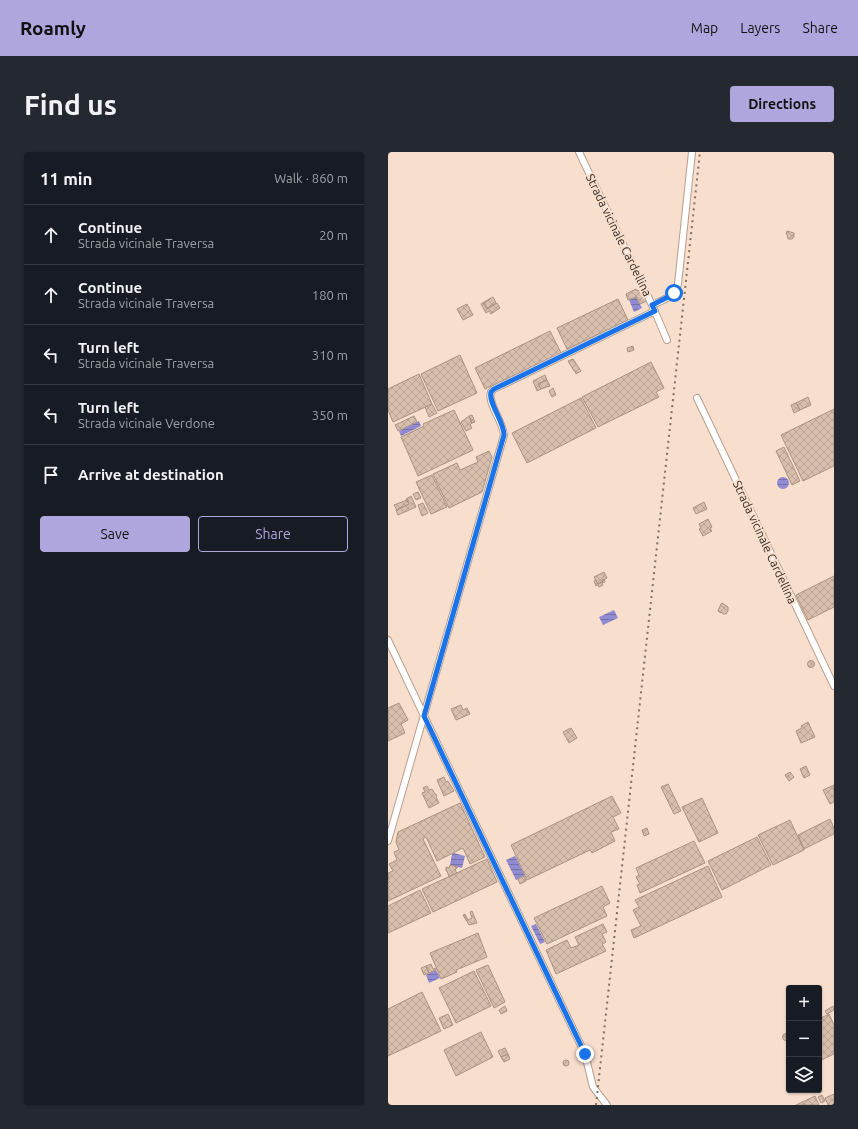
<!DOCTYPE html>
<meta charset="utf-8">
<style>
body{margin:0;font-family:Ubuntu,sans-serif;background:#242831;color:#f1f3f6}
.controls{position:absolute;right:12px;bottom:12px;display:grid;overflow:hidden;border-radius:4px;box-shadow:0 1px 3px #0004}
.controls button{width:36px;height:36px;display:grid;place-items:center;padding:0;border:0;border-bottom:1px solid #363941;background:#171b24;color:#f1f3f6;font:20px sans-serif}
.stop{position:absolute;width:12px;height:12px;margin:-9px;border:3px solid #1a73e8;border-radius:50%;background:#fff}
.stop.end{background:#1a73e8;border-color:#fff;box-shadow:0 1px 4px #0008}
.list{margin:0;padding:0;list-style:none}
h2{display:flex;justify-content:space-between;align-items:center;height:52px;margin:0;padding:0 16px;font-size:17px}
h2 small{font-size:13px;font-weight:400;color:#9ea1a6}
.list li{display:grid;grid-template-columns:26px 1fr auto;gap:12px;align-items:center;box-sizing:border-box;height:60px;padding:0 16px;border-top:1px solid #363941}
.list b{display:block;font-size:15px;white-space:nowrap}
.list p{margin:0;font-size:13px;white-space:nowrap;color:#9ea1a6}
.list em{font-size:13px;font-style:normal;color:#9ea1a6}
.actions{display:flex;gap:8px;padding:12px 16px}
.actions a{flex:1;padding:9px 0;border:1px solid #afa6de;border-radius:4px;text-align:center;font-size:14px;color:#afa6de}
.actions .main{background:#afa6de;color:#111}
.icon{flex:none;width:22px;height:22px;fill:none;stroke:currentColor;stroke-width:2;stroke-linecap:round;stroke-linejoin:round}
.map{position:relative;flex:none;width:446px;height:953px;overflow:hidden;border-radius:4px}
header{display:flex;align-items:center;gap:24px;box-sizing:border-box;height:56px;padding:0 20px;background:#afa6de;color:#111}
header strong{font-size:19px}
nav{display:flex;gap:22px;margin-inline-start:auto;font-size:14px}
.intro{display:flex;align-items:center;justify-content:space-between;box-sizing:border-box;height:96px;padding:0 24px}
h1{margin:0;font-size:28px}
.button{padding:10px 18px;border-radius:4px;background:#afa6de;color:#111;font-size:14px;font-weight:700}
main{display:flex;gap:24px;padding:0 24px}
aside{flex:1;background:#171b24;border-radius:4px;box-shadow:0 1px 3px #0004}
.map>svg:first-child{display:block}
.water{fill:url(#water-rules)}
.building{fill:url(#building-cross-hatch);stroke:#aa9281}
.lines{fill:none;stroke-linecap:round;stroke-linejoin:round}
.street-casing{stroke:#b79e8e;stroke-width:8}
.street{stroke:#fff;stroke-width:6}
.rail{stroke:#7f6f64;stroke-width:2;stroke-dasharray:2 4;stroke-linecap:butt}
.route{stroke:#1a73e8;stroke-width:5}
.labels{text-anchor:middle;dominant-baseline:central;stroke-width:4;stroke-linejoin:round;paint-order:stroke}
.street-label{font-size:12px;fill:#342a23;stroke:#f8decd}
</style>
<header>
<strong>Roamly</strong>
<nav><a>Map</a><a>Layers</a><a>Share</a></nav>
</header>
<div class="intro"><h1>Find us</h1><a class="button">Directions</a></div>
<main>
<aside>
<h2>11 min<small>Walk · 860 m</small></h2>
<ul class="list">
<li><svg class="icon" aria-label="ahead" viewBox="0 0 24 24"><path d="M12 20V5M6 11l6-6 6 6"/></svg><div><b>Continue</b><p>Strada vicinale Traversa</p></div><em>20 m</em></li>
<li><svg class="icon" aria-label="ahead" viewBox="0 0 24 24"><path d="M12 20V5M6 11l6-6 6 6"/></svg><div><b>Continue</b><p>Strada vicinale Traversa</p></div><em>180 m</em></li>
<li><svg class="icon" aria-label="left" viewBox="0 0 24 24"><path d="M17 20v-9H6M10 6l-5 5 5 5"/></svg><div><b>Turn left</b><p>Strada vicinale Traversa</p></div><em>310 m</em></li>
<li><svg class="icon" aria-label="left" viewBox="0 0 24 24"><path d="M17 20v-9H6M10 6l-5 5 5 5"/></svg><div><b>Turn left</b><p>Strada vicinale Verdone</p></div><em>350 m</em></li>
<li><svg class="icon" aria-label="arrive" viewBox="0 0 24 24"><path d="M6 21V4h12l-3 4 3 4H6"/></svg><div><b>Arrive at destination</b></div></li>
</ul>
<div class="actions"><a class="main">Save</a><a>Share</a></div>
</aside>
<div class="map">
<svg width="446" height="953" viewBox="0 0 446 953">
<defs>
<pattern id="water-rules" width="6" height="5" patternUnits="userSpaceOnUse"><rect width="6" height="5" fill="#918cd1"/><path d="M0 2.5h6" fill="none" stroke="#7773a9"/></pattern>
<pattern id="building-cross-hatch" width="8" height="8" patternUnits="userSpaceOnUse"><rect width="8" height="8" fill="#d8bead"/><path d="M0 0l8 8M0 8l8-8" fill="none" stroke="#baa395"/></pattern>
</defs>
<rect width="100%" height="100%" fill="#f8decd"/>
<path class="water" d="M248 145 254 156 246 160 241 148Z
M31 269 33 274 13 284 11 279Z
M389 331a6 6 0 1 1 12 0a6 6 0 1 1-12 0Z
M226 458 230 466 215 473 211 465Z
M66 701 77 704 74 716 62 713 64 702Z
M127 704 137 723 128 728 118 708Z
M148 772 157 790 152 792 143 774Z
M48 818 52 826 41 831 38 823Z"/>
<path class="building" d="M399 79 406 81V85L404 87H400L399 82H398Z
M248 137 249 139 252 138 259 149 252 152 248 145 240 148 238 142Z
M105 145 108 151 99 157 96 151Z
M103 146 96 151 99 157 109 151 112 156 103 162 101 159 98 161 93 152Z
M230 147 240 168 179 197 169 176Z
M79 152 85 163 75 168 69 157Z
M162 179 173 201 97 237 87 216Z
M245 194 246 198 240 200 239 196Z
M72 203 89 241 50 259 33 222Z
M185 207 193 219 188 222 187 219H186L180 209Z
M263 210 276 236 268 240 271 245 210 275 194 245Z
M31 222 44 252 5 270 0 258V237Z
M157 223 159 228 150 232 153 237 149 239 145 229Z
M159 228 162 234 153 237 150 232Z
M165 236 168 243 164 245 161 239Z
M420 245 423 253 412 258 408 251Z
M193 246 208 276 139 311 124 281Z
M408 251 412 258 406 261 403 253Z
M44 252 49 261 41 265 37 255Z
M446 257V314L415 329 393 283Z
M66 258 85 298 30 324 13 285 36 274 35 272Z
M84 263 87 270 84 271 81 264Z
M26 264 29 270 10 279 7 273Z
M81 264 84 271 82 273 84 276 78 279 73 270Z
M396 295 412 329 404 333 388 299Z
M101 299 104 305 94 340 61 356 45 322 69 311 72 318 90 310 88 305Z
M44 323 59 355 43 362 28 330Z
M30 340 33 346 28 348 25 342Z
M23 344 28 355 10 363 8 358 21 352 18 347Z
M19 348 21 352 9 358 6 353Z
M316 350 319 357 308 362 305 356Z
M35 351 40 361 34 364 30 353Z
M320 367 324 375 322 376 324 379 315 384 311 377 313 376 311 372Z
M216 420 219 426 210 432 206 425Z
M446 424V455L420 468 408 443Z
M216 427 217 430 214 431 215 433 211 435 210 433 208 434 206 429 208 428 210 432 215 430 214 428Z
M333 452 334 451 340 455V459L338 462H335L334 460 333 461 330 459Z
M419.5 512a3.5 3.5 0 1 1 7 0a3.5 3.5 0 1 1-7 0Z
M11 551 20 568 13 572 17 581 0 589V556Z
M73 553 75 558 79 556 82 562 68 568 63 557Z
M420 570 427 585 413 591 408 579 414 576 413 574Z
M183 576 189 586 181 591 175 580Z
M418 614 422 623 416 626 412 617Z
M402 620 406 625 401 629 397 623Z
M56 625 58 630 60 629 66 639 56 644 49 628Z
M280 632 293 659 286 662 273 635Z
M446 633V650L442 652 435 638Z
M39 634 41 638 44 637 47 642 49 643 48 645 51 651 41 656 34 641 37 640 35 636Z
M224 644 233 661 225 665 231 677 223 680 227 689 204 701 202 698 139 728 123 693Z
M314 646 330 681 311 690 294 655Z
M72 651 97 705 82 712 75 696 49 709 38 685 35 687 53 724 0 749V731L1 730 0 721 5 719 1 712 9 708 6 700 11 698 8 690 10 680Z
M442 667 446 676V682L416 697 410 683Z
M402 668 416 698 385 713 370 683Z
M259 676 261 682 256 684 254 678Z
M369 685 383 713 334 738 320 709Z
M306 689 317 711 252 741 249 733 252 732 248 725 251 723 248 716Z
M99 707 109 730 45 760 34 737Z
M62 713 70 715 67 718 69 721 61 725 59 719H58V715L61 716Z
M320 714 334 745 246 786 243 778 253 774 245 758 251 755 247 748Z
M136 724 138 729 132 732 130 727Z
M214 734 222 751 215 755 219 764 159 792 146 766Z
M32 738 43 761 0 781V754Z
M84 759 89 771 81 773 75 763 77 762 80 768 84 766 82 760Z
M215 772 219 780 214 782 218 790 214 792 218 799 168 822 158 798 179 788 183 796 191 793 187 785Z
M90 781 99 805 68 818 69 820 53 827 42 801Z
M43 812 45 817 47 816 48 818 41 821 38 814Z
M100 813 117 850 106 856 88 818Z
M38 814 41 821 36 823 33 816Z
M86 819 103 854 68 871 51 836Z
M34 840 53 879 0 904V857Z
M117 854 119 859 113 862 111 858Z
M445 854 446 858 439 862 437 859Z
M60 862 65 873 56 877 51 866Z
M441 862 446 873V902L431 909V867Z
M93 880 105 905 68 924 56 898Z
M394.5 885a3.5 3.5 0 1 1 7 0a3.5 3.5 0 1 1-7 0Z
M117 896 120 902 113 905 110 899Z
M120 902 122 907 116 910 113 905Z
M175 911a3 3 0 1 1 6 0a3 3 0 1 1-6 0Z
M446 942V953H440L437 946Z
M434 943 437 949 433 951 430 945Z
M427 944 431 953H408L425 945Z"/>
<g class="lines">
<defs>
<path id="street" d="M191 0 264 153 279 188
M264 153C275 148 286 145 290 132L304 0
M309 246 446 534
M0 488 197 902 205 935 219 953
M0 689 116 283C115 269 99 251 103 240L106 237 267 159"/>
</defs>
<use href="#street" class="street-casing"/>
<use href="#street" class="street"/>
<path class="rail" d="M208 953 312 0"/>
</g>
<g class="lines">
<path class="route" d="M197 902 36 564 116 283C116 269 100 251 103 240L106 237 267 159 264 153 280 145 286 141"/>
</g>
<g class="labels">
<g class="street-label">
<text transform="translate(231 83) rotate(64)">Strada vicinale Cardellina</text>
<text transform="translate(377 390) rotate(65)">Strada vicinale Cardellina</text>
</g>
</g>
</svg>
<div class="controls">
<button>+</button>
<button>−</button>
<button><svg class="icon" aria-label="layers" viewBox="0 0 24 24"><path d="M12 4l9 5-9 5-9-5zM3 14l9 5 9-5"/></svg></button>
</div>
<div class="stop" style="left:286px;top:141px"></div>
<div class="stop end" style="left:197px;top:902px"></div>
</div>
</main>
